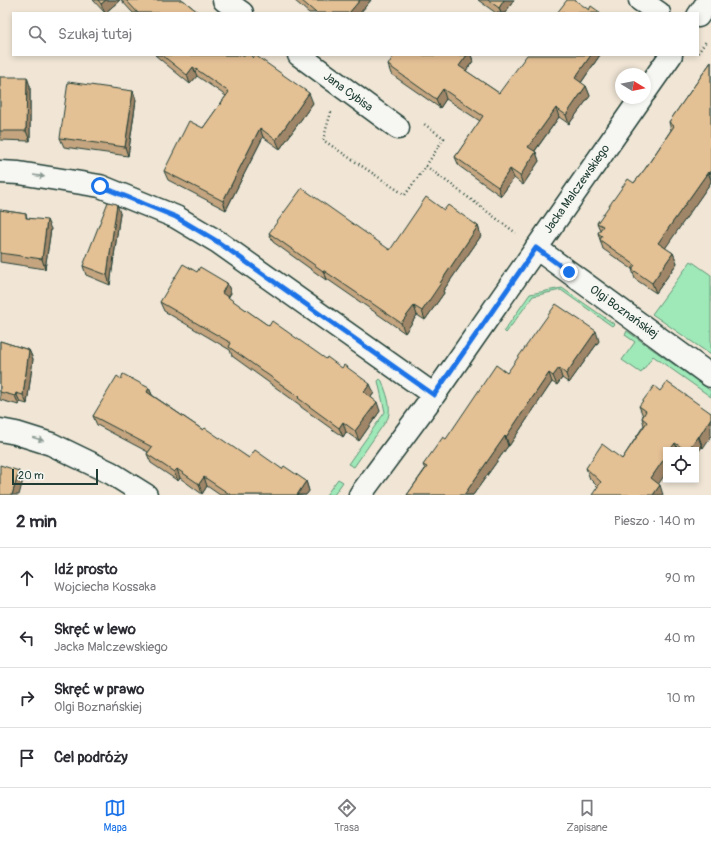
<!DOCTYPE html>
<html lang="pl">
<meta charset="utf-8">
<style>
body{margin:0;font-family:Pangolin,sans-serif;background:#f7f7f7;color:#2b2b33}
.controls{position:absolute;right:12px;bottom:12px;display:grid;overflow:hidden;border-radius:0px;box-shadow:0 2px 6px #0003}
.controls button{width:36px;height:36px;display:grid;place-items:center;padding:0;border:0;border-bottom:1px solid #e1e1e2;background:#fff;color:#2b2b33;font:20px sans-serif}
.compass{position:absolute;left:615px;top:68px;width:36px;height:36px;border-radius:50%;background:#fff;box-shadow:0 2px 6px #0003;rotate:100deg}
.scale{position:absolute;left:12px;bottom:10px;width:86px;box-sizing:border-box;padding-left:4px;border:2px solid #1f3d34;border-top:0;font-size:11px;line-height:14px;white-space:nowrap;color:#1f3d34;-webkit-text-stroke:3px #f6f6f2;paint-order:stroke}
.stop{position:absolute;width:12px;height:12px;margin:-9px;border:3px solid #1a73e8;border-radius:50%;background:#fff}
.stop.end{background:#1a73e8;border-color:#fff;box-shadow:0 1px 4px #0008}
.list{margin:0;padding:0;list-style:none}
h2{display:flex;justify-content:space-between;align-items:center;height:52px;margin:0;padding:0 16px;font-size:17px}
h2 small{font-size:13px;font-weight:400;color:#7c7c81}
.list li{display:grid;grid-template-columns:26px 1fr auto;gap:12px;align-items:center;box-sizing:border-box;height:60px;padding:0 16px;border-top:1px solid #e1e1e2}
.list b{display:block;font-size:15px;white-space:nowrap}
.list p{margin:0;font-size:13px;white-space:nowrap;color:#7c7c81}
.list em{font-size:13px;font-style:normal;color:#7c7c81}
.icon{flex:none;width:22px;height:22px;fill:none;stroke:currentColor;stroke-width:2;stroke-linecap:round;stroke-linejoin:round}
.map{position:relative;flex:none;width:711px;height:495px;overflow:hidden}
.search{position:absolute;background:#fff;box-shadow:0 2px 6px #0003;left:12px;right:12px;top:12px;height:44px;display:flex;align-items:center;gap:10px;box-sizing:border-box;padding:0 14px;border-radius:0px;color:#7c7c81;font-size:15px}
.sheet{height:292px;background:#fff}
nav{display:flex;justify-content:space-around;align-items:center;box-sizing:border-box;height:56px;border-top:1px solid #e1e1e2;background:#fff;font-size:11px;color:#7c7c81}
nav a{display:grid;justify-items:center;gap:2px}
nav .on{color:#1a73e8}
.map>svg:first-child{display:block}
.green{fill:#9fe9b8;stroke:#5f9376}
.lines{fill:none;stroke-linecap:round;stroke-linejoin:round}
.street-casing{stroke:#1f3d34;stroke-width:25}
.path{stroke:#1f3d34;stroke-width:2.5;stroke-dasharray:1 3;stroke-linecap:butt}
.street{stroke:#f6f6f2;stroke-width:22}
.wall{fill:#c4a580;stroke:#1f3d34}
.shaded-wall{fill:#a08668;stroke:#1f3d34}
.building{fill:#e4c095;stroke:#1f3d34}
.oneway{fill:#8a9a93}
.route{stroke:#1a73e8;stroke-width:5}
.labels{text-anchor:middle;dominant-baseline:central;stroke-width:4;stroke-linejoin:round;paint-order:stroke}
.street-label{font-size:12px;fill:#1f3d34;stroke:#f6f6f2}
</style>
<div class="map">
<svg width="711" height="495" viewBox="0 0 711 495">
<rect width="100%" height="100%" fill="#f1e6d6"/>
<filter id="ink" filterUnits="userSpaceOnUse"><feTurbulence type="fractalNoise" baseFrequency=".025" numOctaves="2"/><feDisplacementMap in="SourceGraphic" scale="8" xChannelSelector="R" yChannelSelector="G"/><feConvolveMatrix kernelMatrix="1 2 1 2 8 2 1 2 1" color-interpolation-filters="sRGB"/></filter>
<g filter="url(#ink)">
<path class="green" d="M691 261 711 275V355L652 314Z
M562 288 614 324 612 326 561 290 533 296 506 333 504 331 530 294Z
M627 331 711 391V397L653 356 641 373 622 360 635 342 625 335Z
M380 379 382 381C386 393 392 405 388 418L354 467 348 464 385 412 378 381Z
M338 479 343 482 334 495H326Z"/>
<g class="lines">
<defs>
<path id="street" d="M224 0 242 13
M640 0 659 13
M698 16 709 0
M299 55 398 128
M645 92 671 55
M0 172 19 173 100 186 176 217 218 242 434 395
M536 248 711 376
M0 430 16 433 51 444 111 473 146 495
M360 495 434 395 641 98"/>
</defs>
<use href="#street" class="street-casing"/>
<path class="path" d="M698 53 707 40
M331 112 323 140 405 195 426 166 444 138 424 124
M426 166 516 233"/>
<use href="#street" class="street"/>
</g>
<path class="wall" d="M93 0H120L105 13Z
M121 0H183L199 13H133Z
M294 0H371L360 13H309Z
M478 0H514L505 13H496Z
M155 55H250L313 103 280 149 263 137 226 210 168 180 164 171 203 128 226 96 197 76 190 84Z
M467 55H471L473 61 466 71 499 93 600 55 581 83 586 86 590 96 569 124 559 117 535 151 536 152 539 161 523 185 514 178 501 196 459 166 455 157 480 121 446 99 440 108 391 74 388 65Z
M711 62V182L665 248 673 253 677 263 656 293 635 279 632 269 603 249 598 233 600 230 597 223 634 183 645 169 671 130 669 122Z
M0 77 30 86V141L0 140Z
M133 91 136 100 128 156 64 147 60 138Z
M0 210 26 214 27 218 51 229 45 269 0 262Z
M444 210 478 226 481 236 443 291 444 293 425 320 417 315 405 333 327 279 326 280 273 242 269 233 390 250Z
M120 213 110 285 86 275 83 266Z
M197 272 227 283 231 293 228 298 269 326 374 393 371 397 380 411 359 441 346 432 343 437 301 407 300 405 232 356 230 350 164 311 160 302Z
M0 341 29 350 33 359 27 404 20 402 19 405 0 400Z
M599 341 569 383 562 378 557 385 552 382 509 446H508L473 495H407L425 469 423 465 507 373Z
M121 379 149 388 152 395 203 430 249 458 282 469 306 481 309 491 306 495H220L207 486 202 494 180 478 178 481 151 463 147 454 148 452 97 425 93 416Z
M660 391 711 413 703 448 702 447 696 450H666L598 487 590 479 586 468 622 459 644 425 642 418 643 416 639 406Z"/>
<path class="shaded-wall" d="M106 0H120L105 13 101 4Z
M360 0H371L360 13H349Z
M504 0H514L505 13H501L499 8Z
M467 55H471L473 61 462 76 459 66Z
M591 55H600L578 87 575 78Z
M193 67 197 76 190 84 187 75Z
M27 77 30 86V141L26 131Z
M586 86 590 96 569 124 566 115Z
M443 89 446 99 440 108 436 99Z
M133 91 136 100 128 156 125 147Z
M309 93 313 103 280 149 276 140Z
M556 108 559 117 531 156 528 147Z
M260 128 263 137 226 210 223 201Z
M536 152 539 161 523 185 520 176Z
M510 169 514 178 501 196 498 187Z
M708 172 711 180V182L662 253 658 243Z
M117 204 120 213 110 285 107 275Z
M47 220 51 229 45 269 42 259Z
M478 226 481 236 443 291 444 293 425 320 422 311 440 283Z
M673 253 677 263 656 293 652 283Z
M323 270 327 279 326 280 323 271Z
M227 283 231 293 225 302 222 293Z
M414 306 417 315 405 333 401 323Z
M596 331 599 341 569 383 566 374Z
M29 350 33 359 27 404 23 395Z
M559 368 562 378 557 385 553 376Z
M549 373 552 382 509 446 506 437Z
M370 384 374 393 367 402 364 392Z
M149 388 153 397 147 392Z
M16 393 20 402 19 405 15 396Z
M377 402 380 411 359 441 355 431Z
M711 418V436L703 448 699 437Z
M343 422 346 432 343 437 339 428Z
M505 436 508 446 473 495H464Z
M698 436 702 447 696 455V450H688Z
M675 443 678 450H670Z
M666 456V473L655 489 651 478Z
M177 469 180 478 178 481 174 472Z
M19 471 23 480 19 495H12Z
M204 477 207 486 202 494 199 484Z
M306 481 309 491 306 495H297Z
M660 485 663 495H653Z"/>
<path class="building" d="M98 0H106L101 4Z
M126 0H183L199 13H138Z
M301 0H360L349 13H316Z
M488 0H504L499 8Z
M567 0H575L589 10 591 6 601 13H557Z
M162 55H250L253 58 255 55 309 93 276 140 260 128 223 201 164 171 189 121 203 128 220 104H222L221 103 229 92 193 67 187 75Z
M394 55H467L459 66 499 93 527 55H591L575 78 586 86 566 115 556 108 528 147 536 152 520 176 510 169 498 187 455 157 483 116 443 89 436 99 388 65Z
M711 62V172L710 174 708 172 658 243 673 253 652 283 632 269 635 265 600 240 602 236 598 233 603 226 597 223 628 179 634 183 645 169 674 126 669 122Z
M0 77H27L26 131H0Z
M68 82 133 91 125 147 60 138Z
M302 188 390 250 426 197 444 210 448 205 478 226 440 283H441L422 311 414 306 401 323 323 270V271L269 233Z
M108 202 117 204 107 275 83 266Z
M0 210 26 214V218L47 220 42 259 0 253Z
M183 264 197 272 200 267 227 283 222 293 269 326 272 321 326 359 327 357 342 368 344 365 370 384 364 392 377 402 355 431 343 422 339 428 298 398 299 397 229 347 231 343 160 302Z
M556 304 596 331 566 374 559 368 553 376 549 373 506 437 505 436 464 495H407L427 467 423 465 443 437 446 439 496 365 507 373Z
M0 341 29 350 23 395 16 393 15 396 0 392Z
M123 374 149 388 147 392 203 430 205 428 249 458 255 450 282 469 284 466 306 481 297 495H231L204 477 199 484 177 469 174 472 147 454 152 447 93 416 117 376 121 379Z
M667 382 711 413V418L699 437 698 436 688 450H686L675 443 670 450H666V456L651 478 660 485 653 495H592L601 482 586 468 602 444 622 459 647 422 642 418 646 411 639 406 654 386 660 391Z
M0 465 19 471 12 495H0Z"/>
<defs><path id="oneway-solid" d="M-6-.8H1V-3.2L6.5 0L1 3.2V.8H-6Z"/></defs>
<g class="oneway">
<use href="#oneway-solid" transform="translate(39 176) rotate(9)"/>
<use href="#oneway-solid" transform="translate(38 439) rotate(17)"/>
</g>
</g>
<g class="lines" filter="url(#ink)">
<path class="route" d="M100 186 176 217 218 242 434 395 536 248 569 272"/>
</g>
<g class="labels">
<g class="street-label">
<text transform="translate(348 92) rotate(36)">Jana Cybisa</text>
<text transform="translate(577 189) rotate(-55)">Jacka Malczewskiego</text>
<text transform="translate(624 312) rotate(36)">Olgi Boznańskiej</text>
</g>
</g>
</svg>
<div class="controls">
<button><svg class="icon" aria-label="locate" viewBox="0 0 24 24"><circle cx="12" cy="12" r="6"/><path d="M12 2v4M12 18v4M2 12h4M18 12h4"/></svg></button>
</div>
<svg class="compass" viewBox="-18 -18 36 36"><path d="M0-13l5 13h-10z" fill="#e53935"/><path d="M0 13l5-13h-10z" fill="#7c7c81"/></svg>
<div class="scale">20 m</div>
<div class="stop" style="left:100px;top:186px"></div>
<div class="stop end" style="left:569px;top:272px"></div>
<div class="search"><svg class="icon" aria-label="search" viewBox="0 0 24 24"><circle cx="10" cy="10" r="6"/><path d="M15 15l6 6"/></svg>Szukaj tutaj</div>
</div>
<section class="sheet">
<h2>2 min<small>Pieszo · 140 m</small></h2>
<ul class="list">
<li><svg class="icon" aria-label="ahead" viewBox="0 0 24 24"><path d="M12 20V5M6 11l6-6 6 6"/></svg><div><b>Idź prosto</b><p>Wojciecha Kossaka</p></div><em>90 m</em></li>
<li><svg class="icon" aria-label="left" viewBox="0 0 24 24"><path d="M17 20v-9H6M10 6l-5 5 5 5"/></svg><div><b>Skręć w lewo</b><p>Jacka Malczewskiego</p></div><em>40 m</em></li>
<li><svg class="icon" aria-label="right" viewBox="0 0 24 24"><path d="M7 20v-9h11M14 6l5 5-5 5"/></svg><div><b>Skręć w prawo</b><p>Olgi Boznańskiej</p></div><em>10 m</em></li>
<li><svg class="icon" aria-label="arrive" viewBox="0 0 24 24"><path d="M6 21V4h12l-3 4 3 4H6"/></svg><div><b>Cel podróży</b></div></li>
</ul>
</section>
<nav>
<a class="on"><svg class="icon" aria-label="map" viewBox="0 0 24 24"><path d="M3 6l6-2 6 2 6-2v14l-6 2-6-2-6 2zM9 4v14M15 6v14"/></svg>Mapa</a>
<a><svg class="icon" aria-label="directions" viewBox="0 0 24 24"><path d="M12 3l9 9-9 9-9-9zM9 14v-3h6M13 9l2 2-2 2"/></svg>Trasa</a>
<a><svg class="icon" aria-label="saved" viewBox="0 0 24 24"><path d="M7 4h10v16l-5-4-5 4z"/></svg>Zapisane</a>
</nav>
